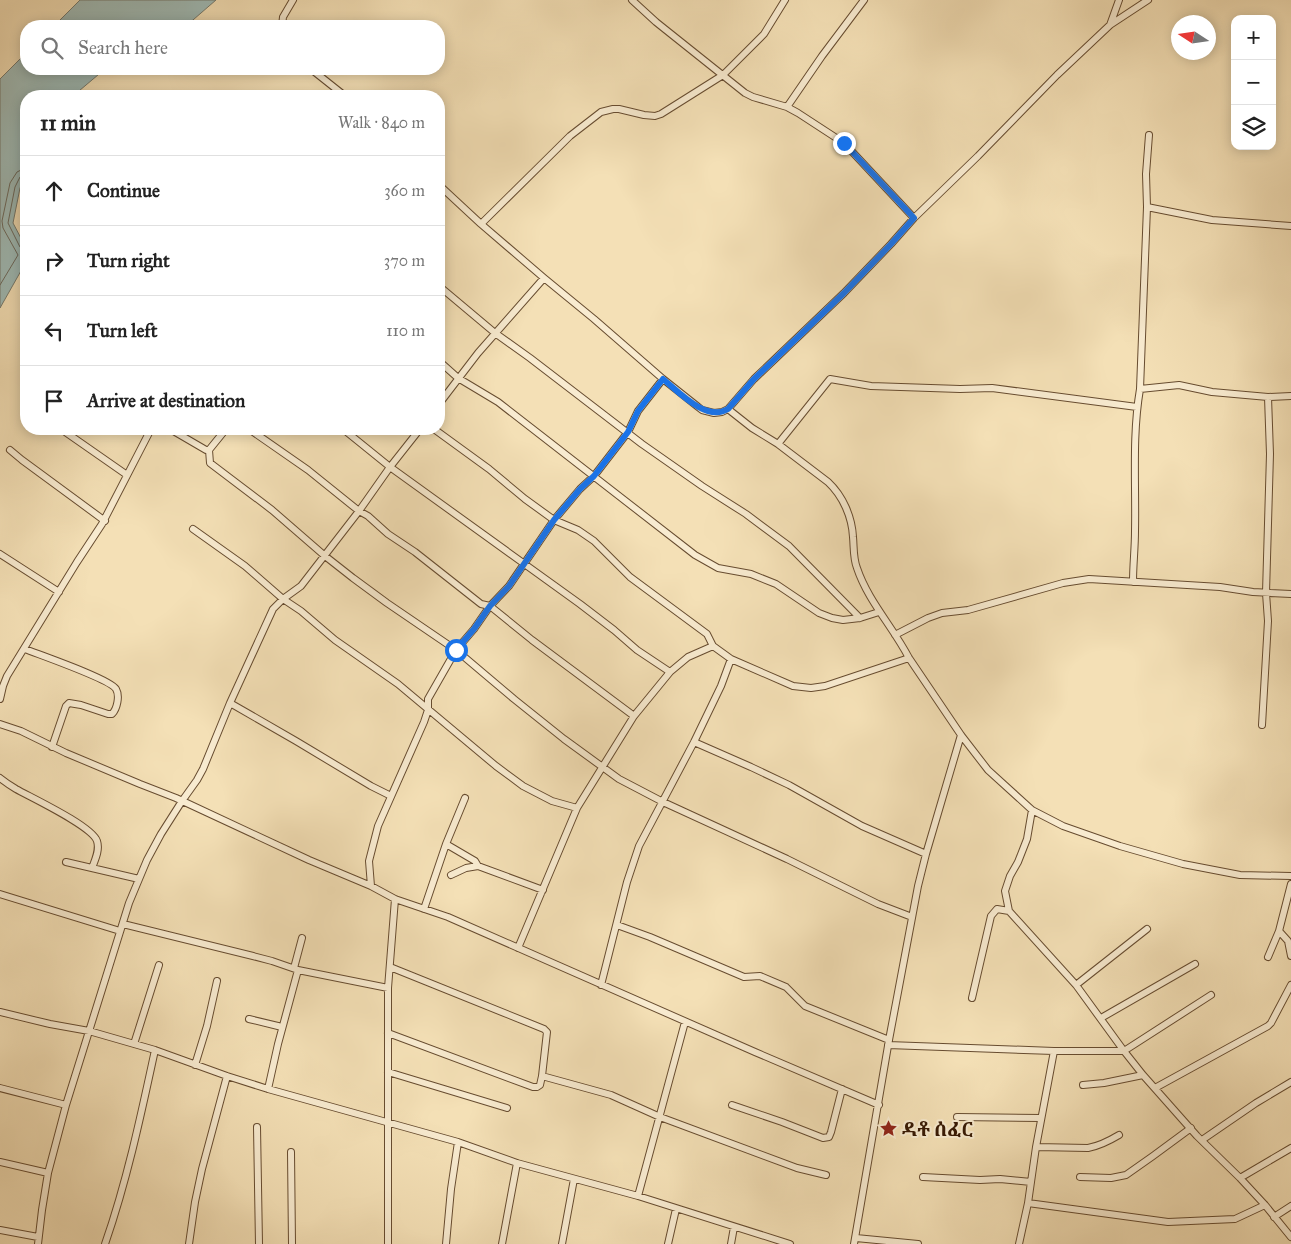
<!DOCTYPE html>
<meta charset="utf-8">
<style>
body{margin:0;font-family:"IM FELL Great Primer","Noto Serif Ethiopic",serif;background:#f2f2f2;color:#222}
.controls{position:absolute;right:15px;top:15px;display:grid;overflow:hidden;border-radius:10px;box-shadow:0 2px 12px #0003}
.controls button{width:45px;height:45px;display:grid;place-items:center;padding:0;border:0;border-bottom:1px solid #e0e0e0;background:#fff;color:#222;font:25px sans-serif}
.compass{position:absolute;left:1171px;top:15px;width:45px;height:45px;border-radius:50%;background:#fff;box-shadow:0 2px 12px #0003;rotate:282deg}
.stop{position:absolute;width:15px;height:15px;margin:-11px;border:4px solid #1a73e8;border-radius:50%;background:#fff}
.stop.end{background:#1a73e8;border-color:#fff;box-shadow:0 1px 5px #0008}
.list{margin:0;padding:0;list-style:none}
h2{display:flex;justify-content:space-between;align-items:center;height:65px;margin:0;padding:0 20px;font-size:21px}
h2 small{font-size:16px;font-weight:400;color:#767676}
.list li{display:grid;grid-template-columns:32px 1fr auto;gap:15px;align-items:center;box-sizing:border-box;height:70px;padding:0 20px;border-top:1px solid #e0e0e0}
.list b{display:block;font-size:19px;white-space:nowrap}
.list em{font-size:16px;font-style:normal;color:#767676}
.icon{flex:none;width:28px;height:28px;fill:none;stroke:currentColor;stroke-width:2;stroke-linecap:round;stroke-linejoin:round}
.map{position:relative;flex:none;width:1291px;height:1244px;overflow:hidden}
.search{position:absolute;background:#fff;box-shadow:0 2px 12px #0003;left:20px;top:20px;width:425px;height:55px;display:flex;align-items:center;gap:12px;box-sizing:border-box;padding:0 18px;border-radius:20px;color:#767676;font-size:19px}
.panel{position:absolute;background:#fff;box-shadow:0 2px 12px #0003;left:20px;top:90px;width:425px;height:345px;border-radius:20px}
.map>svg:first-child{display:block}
.water{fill:#9fbbb7;stroke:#767b6f}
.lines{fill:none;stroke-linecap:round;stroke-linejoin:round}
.shore{stroke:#6c6a5e;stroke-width:1}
.minor-casing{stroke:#674c30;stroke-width:8}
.minor{stroke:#f8ebd0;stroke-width:6}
.route{stroke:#1a73e8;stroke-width:6}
.labels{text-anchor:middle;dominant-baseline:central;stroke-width:4;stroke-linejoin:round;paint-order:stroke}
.poi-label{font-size:19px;font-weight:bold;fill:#381a04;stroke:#f8ebd0;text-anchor:start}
</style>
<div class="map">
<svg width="1291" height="1244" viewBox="0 0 1291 1244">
<rect width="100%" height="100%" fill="#f4e0b6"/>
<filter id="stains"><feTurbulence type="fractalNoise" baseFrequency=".004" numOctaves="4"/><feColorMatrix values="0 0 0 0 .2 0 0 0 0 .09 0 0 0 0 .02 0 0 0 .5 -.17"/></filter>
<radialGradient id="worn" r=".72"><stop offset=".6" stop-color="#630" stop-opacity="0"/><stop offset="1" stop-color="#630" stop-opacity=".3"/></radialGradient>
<path class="water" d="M80 0H216L186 26H54Z
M26 53V69H105L73 96H26V177L20 188 13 223 23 242 26 251V262L0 308V79Z"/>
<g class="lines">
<path class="shore" d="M26 175 20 177 15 187 8 223 20 247 22 249H26
M0 285 18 255 3 228 2 221 10 183 17 172 21 170 26 169"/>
<defs>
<path id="minor" d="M632 0 656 22 745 93 753 97 787 107 798 113 844 143 914 218
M1110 25 1148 0
M282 26 283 17 293 0
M311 69 345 96
M787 107 822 56 864 0
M439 185 481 224 544 278 594 319 663 379 697 406 702 410 714 413 722 412 728 409 754 379 844 293 891 244 914 218 978 156 1057 75 1110 25 1119 0
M1147 207 1212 220 1291 226
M481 224 570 136 601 112 613 109H619L644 115 655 116 661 114 723 75 764 34 785 0
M439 286 495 333 530 358 642 444 702 486 746 514 789 546 860 618
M439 361 458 378 498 402 695 555 718 568 751 574 776 584 819 613 832 618 843 620 860 618 879 612
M1140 389 1179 385 1212 392 1268 397 1291 396
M439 404 478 353 544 278
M728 409 752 428 778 444 828 482C843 496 852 517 853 537 854 547 853 558 857 568 868 601 893 627 909 658L961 735 988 770 1032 810 1063 826 1120 846 1183 864 1240 875 1291 876
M61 429 127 475
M170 429 206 450H209L226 429
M249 429 308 470 359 511 368 516 388 534 415 552 481 604 490 606 532 640 634 716
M343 429 390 467 580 604 614 630 637 650 670 672
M434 429 489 469 525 499 554 520 578 530 594 541 630 577 707 634 713 646 731 659 793 686 811 688 825 686 909 658
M778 444 830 379 871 386 960 389 992 388 1137 407
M10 450 22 460 105 521
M209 450 210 463 272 510 325 556 353 578 387 603 456 650 514 699 564 739 619 779 663 802 787 859 878 904 912 917
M193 529 245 566 283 599 301 611 335 640 398 684 496 766 523 786 552 801 577 808
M0 554 59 592
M1133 582C1133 565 1135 548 1135 531 1136 484 1132 436 1140 389L1147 207 1146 174 1149 135
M895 635 928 618 942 613 968 610 1063 583 1089 579 1220 587 1253 592 1291 594
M25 649C40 655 110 679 116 689 120 696 117 709 112 714H108L81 705 69 703 66 706 52 747
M0 699 3 686 7 676 77 562 102 524 151 429
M230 703 296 741 371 786 391 796
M0 724 21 731 66 753 140 784 176 798 309 860 371 886 395 899 448 917 755 1052 879 1105
M1262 725 1268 621 1266 593 1270 454 1268 397
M694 742 751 767 789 785 862 826 926 854
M0 778C5 782 11 786 16 789 32 798 92 826 97 841 100 850 95 860 92 868
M446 844 475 861 478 866
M66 862 139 879
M451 875 466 868 478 866 543 890
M1291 884 1279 931 1288 941 1291 956
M371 886 369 861 378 826 424 722 428 710V699L456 650 474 629 490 606 509 586 554 520 580 489 594 476 628 432 638 411 663 379
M0 894 120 931
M424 909 446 844 465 798
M1009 911 1076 985 1124 1051 1143 1075 1197 1136 1240 1178 1265 1205 1291 1237
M123 924 253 956 272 961 298 970 388 988
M617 925 650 937 744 977 760 976 786 987 805 1006 889 1040
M518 948 577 808 634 716 670 672 688 657 713 646
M1268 957 1279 931
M390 967 544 1029 547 1032 542 1076
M294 968 302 938
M601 985 627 882 639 846 694 742 721 686 731 659
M1076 985 1147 929
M972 998 991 916 997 909 1009 911 1005 891 1010 876 1018 862 1027 839 1032 810
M0 1012 50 1024 89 1031 155 1050 227 1076 268 1089 458 1142 517 1163 638 1196 790 1244
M1101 1018 1195 964
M249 1019 282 1027
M388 1033 533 1087H537L540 1085 542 1076 611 1095 660 1117 797 1168 826 1175
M134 1044 159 965
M888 1045 1054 1051H1124L1211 995
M195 1065 207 1026 217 981
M388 1072 507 1108
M1083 1085 1104 1083 1143 1075
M0 1088 66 1105
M1155 1088 1268 1026 1271 1023 1291 985
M268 1089 278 1044 298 970
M732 1105 782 1122 823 1138 829 1137 831 1132 842 1089
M957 1117 1041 1118
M257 1127 259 1244
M1202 1140 1256 1103 1291 1082
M1036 1147 1088 1148C1099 1146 1109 1141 1119 1135
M291 1152 292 1244
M0 1162 48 1173
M923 1177 980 1180 1000 1179 1031 1182
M1080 1177 1111 1178 1126 1175 1153 1156 1191 1128
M1240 1178 1291 1148
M638 1196 685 1022
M1028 1203 1168 1222 1235 1219 1265 1205
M1274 1217 1291 1206
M0 1230 38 1237
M856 1238 918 1244
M38 1244 42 1210 48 1173 66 1105 129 903 147 860 161 834 182 801 197 780 203 769 230 703 273 609 283 599 301 586 359 511 390 467 420 429
M105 1244C127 1181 141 1115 155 1050
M189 1244 195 1202 202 1169 227 1076
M388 1244V988L395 899
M446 1244 451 1189 458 1142
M502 1244 517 1163
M562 1244 574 1179
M668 1244 676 1209
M731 1244 734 1227
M854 1244 889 1040 918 886 926 854 961 735
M1019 1244 1028 1203 1036 1147 1054 1051"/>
</defs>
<use href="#minor" class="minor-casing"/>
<use href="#minor" class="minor"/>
</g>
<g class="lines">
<path class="route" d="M456 650 474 629 490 606 509 586 554 520 580 489 594 476 628 432 638 411 663 379C679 392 706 422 728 409L754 379 844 293 891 244 914 218 844 143"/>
</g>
<defs>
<symbol id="sight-bare" viewBox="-9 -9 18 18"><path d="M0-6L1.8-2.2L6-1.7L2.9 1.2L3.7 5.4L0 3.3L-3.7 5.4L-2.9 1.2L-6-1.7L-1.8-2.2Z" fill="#8f2418" stroke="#f8ebd0" stroke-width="2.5" paint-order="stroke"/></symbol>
</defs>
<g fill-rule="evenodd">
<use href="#sight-bare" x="876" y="1116" width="25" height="25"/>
</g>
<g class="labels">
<g class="poi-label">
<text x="902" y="1129">ዳቶ ሰፈር</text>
</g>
</g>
<rect width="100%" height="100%" filter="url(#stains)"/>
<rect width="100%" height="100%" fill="url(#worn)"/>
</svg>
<div class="controls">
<button>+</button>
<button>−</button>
<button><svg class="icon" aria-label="layers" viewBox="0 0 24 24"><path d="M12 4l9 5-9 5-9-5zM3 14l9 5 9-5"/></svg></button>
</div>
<svg class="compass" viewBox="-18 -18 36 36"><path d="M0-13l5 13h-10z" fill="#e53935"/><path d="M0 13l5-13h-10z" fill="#767676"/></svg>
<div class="stop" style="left:456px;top:650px"></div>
<div class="stop end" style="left:844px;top:143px"></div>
<div class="search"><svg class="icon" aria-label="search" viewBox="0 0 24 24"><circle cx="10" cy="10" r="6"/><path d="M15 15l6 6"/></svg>Search here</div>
<section class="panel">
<h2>11 min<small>Walk · 840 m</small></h2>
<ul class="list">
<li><svg class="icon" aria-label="ahead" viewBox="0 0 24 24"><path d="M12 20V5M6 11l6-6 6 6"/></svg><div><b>Continue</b></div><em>360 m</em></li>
<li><svg class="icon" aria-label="right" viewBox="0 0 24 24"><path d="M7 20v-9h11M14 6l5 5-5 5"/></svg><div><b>Turn right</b></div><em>370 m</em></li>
<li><svg class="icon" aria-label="left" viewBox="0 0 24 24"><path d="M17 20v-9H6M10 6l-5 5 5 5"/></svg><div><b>Turn left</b></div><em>110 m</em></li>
<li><svg class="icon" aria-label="arrive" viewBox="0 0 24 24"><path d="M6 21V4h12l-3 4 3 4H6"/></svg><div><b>Arrive at destination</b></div></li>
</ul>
</section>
</div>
